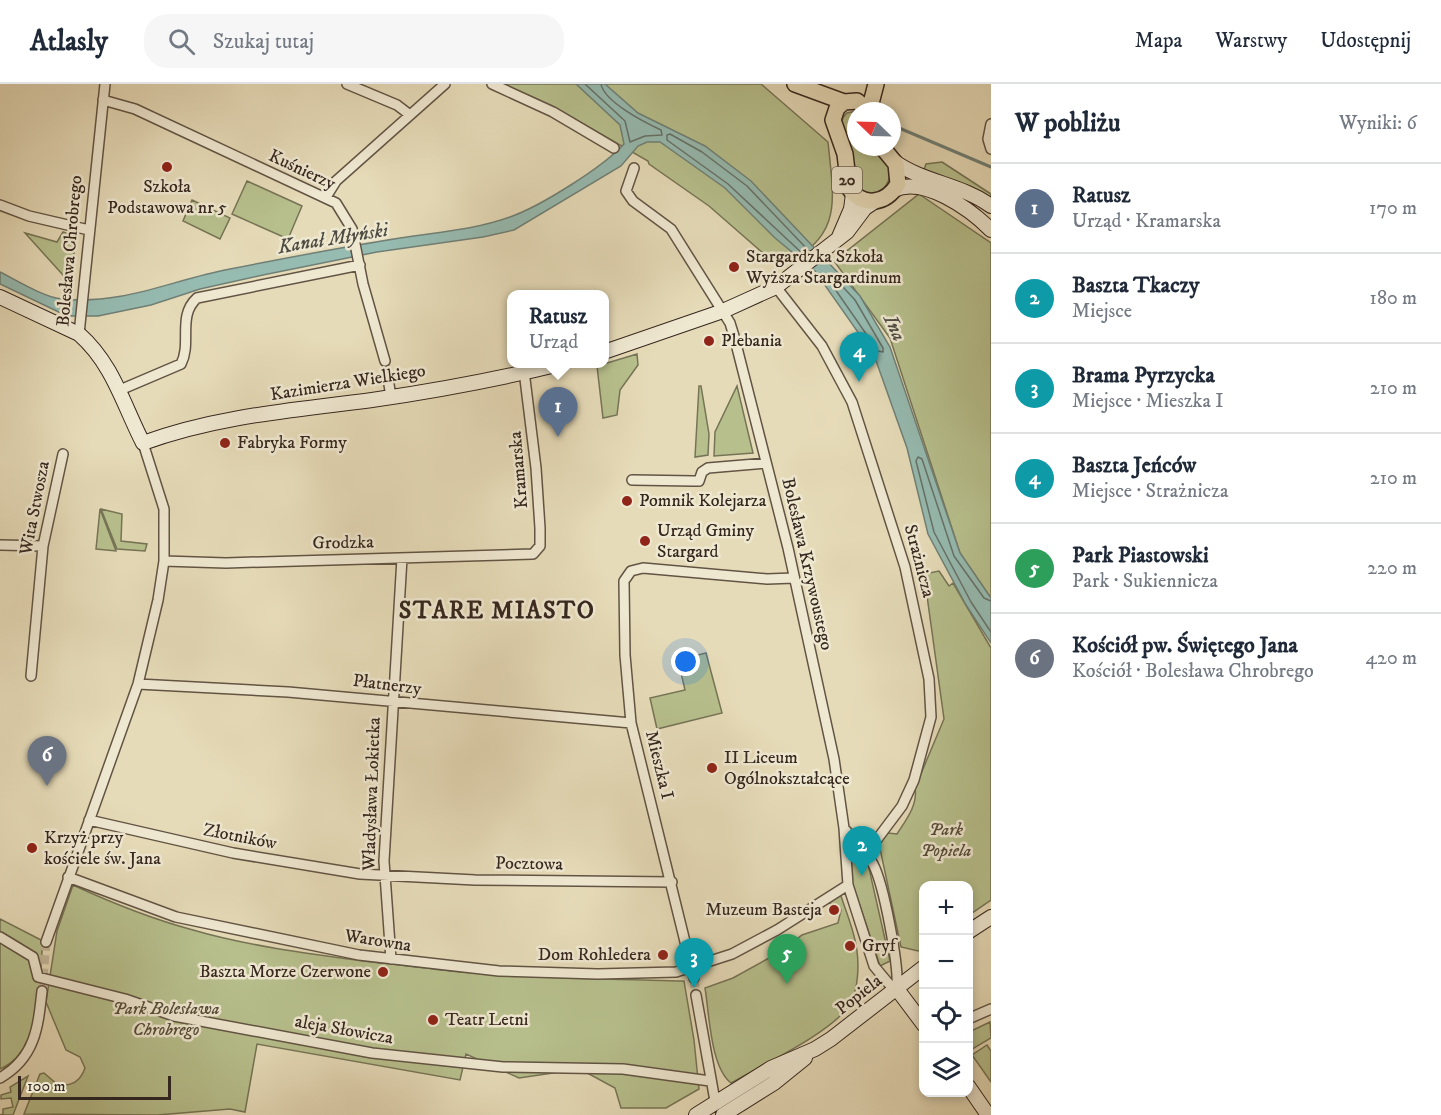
<!DOCTYPE html>
<html lang="pl">
<meta charset="utf-8">
<style>
body{margin:0;font-family:"IM FELL DW Pica",serif;background:#f6f6f7;color:#1f2937}
.controls{position:absolute;right:18px;bottom:18px;display:grid;overflow:hidden;border-radius:12px;box-shadow:0 3px 9px #0003}
.controls button{width:54px;height:54px;display:grid;place-items:center;padding:0;border:0;border-bottom:2px solid #e0e1e3;background:#fff;color:#1f2937;font:30px sans-serif}
.compass{position:absolute;left:847px;top:18px;width:54px;height:54px;border-radius:50%;background:#fff;box-shadow:0 3px 9px #0003;rotate:293deg}
.scale{position:absolute;left:18px;bottom:15px;width:153px;box-sizing:border-box;padding-left:6px;border:3px solid #36271e;border-top:0;font-size:16px;line-height:21px;white-space:nowrap;color:#36271e;-webkit-text-stroke:4px #efe8d1;paint-order:stroke}
.you{position:absolute;left:686px;top:578px;width:21px;height:21px;margin:-15px;border:4px solid #fff;border-radius:50%;background:#1a73e8;box-shadow:0 0 0 9px #1a73e833}
.badge{display:grid;place-items:center;width:39px;height:39px;border-radius:50%;background:#8f2418;color:#fff;font-size:20px;font-weight:700}
.pin{position:absolute;translate:-50% -50px;filter:drop-shadow(0 2px 3px #0008)}
.pin::after{content:'';position:absolute;top:32px;width:21px;height:18px;background:inherit;clip-path:polygon(0 0,100% 0,50% 100%)}
.popup{position:absolute;left:507px;top:206px;width:102px;height:78px;box-sizing:border-box;display:grid;place-content:center;border-radius:12px;background:#fff;filter:drop-shadow(0 2px 4px #0005);font-size:20px;white-space:nowrap;color:#747a83}
.popup b{font-size:22px;color:#1f2937}
.popup::after{content:'';position:absolute;left:50%;top:100%;margin-left:-12px;border:12px solid transparent;border-top-color:#fff}
.list{margin:0;padding:0;list-style:none}
h2{display:flex;justify-content:space-between;align-items:center;height:78px;margin:0;padding:0 24px;font-size:26px}
h2 small{font-size:20px;font-weight:400;color:#747a83}
.list li{display:grid;grid-template-columns:39px 1fr auto;gap:18px;align-items:center;box-sizing:border-box;height:90px;padding:0 24px;border-top:2px solid #e0e1e3}
.list b{display:block;font-size:22px;white-space:nowrap}
.list p{margin:0;font-size:20px;white-space:nowrap;color:#747a83}
.list em{font-size:20px;font-style:normal;color:#747a83}
.icon{flex:none;width:33px;height:33px;fill:none;stroke:currentColor;stroke-width:2;stroke-linecap:round;stroke-linejoin:round}
.map{position:relative;flex:none;width:991px;height:1031px;overflow:hidden}
header{display:flex;align-items:center;gap:36px;box-sizing:border-box;height:84px;padding:0 30px;background:#fff;border-bottom:2px solid #e0e1e3}
header strong{font-size:28px}
nav{display:flex;gap:33px;margin-inline-start:auto;font-size:21px}
.search{width:420px;height:54px;background:#f6f6f7;display:flex;align-items:center;gap:15px;box-sizing:border-box;padding:0 21px;border-radius:24px;color:#747a83;font-size:22px}
main{display:flex}
aside{flex:1;background:#fff}
.map>svg:first-child{display:block}
.green{fill:#b7c08d;stroke:#767456;stroke-width:1.5}
.water{fill:#96bbb1;stroke:#708076;stroke-width:1.5}
.lines{fill:none;stroke-linecap:round;stroke-linejoin:round}
.shore{stroke:#667168;stroke-width:1.5}
.stream{stroke:#708076;stroke-width:3}
.street-tunnel{stroke:#c3b799;stroke-width:9;stroke-dasharray:9 4.5;stroke-linecap:butt}
.street-casing{stroke:#625444;stroke-width:12}
.secondary-casing{stroke:#36271e;stroke-width:16}
.primary-casing{stroke:#36271e;stroke-width:18}
.street{stroke:#efe8d1;stroke-width:9}
.secondary{stroke:#efe8d1;stroke-width:14}
.primary{stroke:#e6dbb8;stroke-width:15}
.poi-dot{fill:#8f2418;stroke:#efe8d1;stroke-width:2}
.labels{text-anchor:middle;dominant-baseline:central;stroke-width:5;stroke-linejoin:round;paint-order:stroke}
.shield{fill:#efe8d1;stroke:#6e6154;stroke-width:1.5}
.shield-label{font-size:16px;font-weight:bold;fill:#36271e}
.street-label{font-size:18px;fill:#36271e;stroke:#efe8d1}
.poi-label{font-size:18px;fill:#36271e;stroke:#efe8d1;text-anchor:start}
.park-label{font-size:18px;font-style:italic;fill:#564d3a;stroke:#efe8d1}
.water-label{font-size:20px;font-style:italic;fill:#4e4c43;stroke:#efe8d1}
.district-label{font-size:24px;font-weight:bold;letter-spacing:1.5px;fill:#36271e;stroke:#efe8d1}
</style>
<header>
<strong>Atlasly</strong>
<div class="search"><svg class="icon" aria-label="search" viewBox="0 0 24 24"><circle cx="10" cy="10" r="6"/><path d="M15 15l6 6"/></svg>Szukaj tutaj</div>
<nav><a>Mapa</a><a>Warstwy</a><a>Udostępnij</a></nav>
</header>
<main>
<div class="map">
<svg width="991" height="1031" viewBox="0 0 991 1031">
<rect width="100%" height="100%" fill="#e6dbb8"/>
<filter id="stains"><feTurbulence type="fractalNoise" baseFrequency=".00333" numOctaves="4"/><feColorMatrix values="0 0 0 0 .2 0 0 0 0 .09 0 0 0 0 .02 0 0 0 .5 -.17"/></filter>
<radialGradient id="worn" r=".72"><stop offset=".6" stop-color="#630" stop-opacity="0"/><stop offset="1" stop-color="#630" stop-opacity=".3"/></radialGradient>
<path class="green" d="M503 0H761L828 58C834 119 844 153 779 183L709 122 649 80 648 77 552 22Z
M856 27V63H872L890 84C892 101 876 121 859 105 853 99 841 46 842 37 843 32 844 32 847 29Z
M942 78 991 110V118L923 88 926 80Z
M247 97 302 122 288 155 232 130Z
M919 110 991 159V514L960 469 890 254 834 177Z
M192 116 230 134 220 155 183 137Z
M63 148 75 152 72 201 25 149 57 158Z
M637 270 638 281 620 306 617 331 603 334 597 282Z
M699 302H701L709 350 708 371 695 373Z
M737 302 753 369 714 372 715 348Z
M100 425 116 467 96 465Z
M101 425 122 430 121 457 147 460 145 467 117 465Z
M939 487 949 502 953 499 991 564V816L969 831 968 802H924L923 863 918 867 901 863 879 760 888 749 897 750C906 736 918 721 915 704L944 635 924 490Z
M706 569 722 629 657 645 650 614 685 606 678 576Z
M856 764 868 780 890 877 880 882 852 798 850 768Z
M73 801C112 819 152 835 193 846 251 863 319 871 379 879 382 878 439 886 450 887 528 894 606 895 684 897L694 956 699 1005 666 1024H621L615 1004 580 985 519 994 466 970 460 996 257 960 245 1028 230 1025 157 1031 24 1030 40 990 44 989 58 1001C72 1002 80 998 85 984L80 973 66 966 46 918 57 847Z
M840 809C846 828 855 848 857 867 859 882 858 902 852 917 838 946 760 982 731 999 710 983 709 926 705 904L733 894 780 868 802 851 838 839 841 826 827 818Z
M0 835 43 857C38 897 44 967 0 985Z
M990 938 991 954 969 967V961L972 958 969 954V948Z
M987 961 991 967V998L972 971Z
M28 992 13 1031H0L3 1030V1025L13 1023 11 1014 1 1015V1011L11 1008 10 1003Z"/>
<path class="water" d="M576 0H605L638 29 705 62 751 97 860 212 890 263 960 469 991 514V559L966 521 928 450 907 364 874 271 815 187 775 154 725 104 660 58H647L638 62 621 82 514 146 483 153 377 168 263 191 200 205 151 221 98 232H67L0 200V188C16 196 45 214 62 215 125 221 171 196 230 185 286 174 343 163 400 154 438 148 474 146 510 133 541 122 603 83 624 60L620 41Z"/>
<g class="lines">
<path class="shore" d="M585 0 625 37 630 58 645 52 662 51 661 46C646 39 604 18 601 0
M804 171 728 100 667 56V51L670 50 702 68 747 102 809 167
M829 191H832L855 216 883 264V268L878 267 828 195Z
M991 517 984 514 954 472 922 375 918 373 916 377 934 448 971 518 991 548"/>
<path class="stream" d="M892 41 991 83"/>
<path class="street-tunnel" d="M385 277 388 294
M694 894 696 911
M42 907 46 858"/>
<defs>
<path id="street" d="M347 0 397 21 410 31
M492 0 553 28 614 64
M103 16 135 25 336 119 352 145 363 200 385 277
M991 40 988 55 991 65
M634 84 626 107 633 117 671 145 730 239 734 252 788 464 834 675 844 744 848 801 874 882 889 900 897 905C899 881 884 801 873 780 866 767 853 755 844 744
M326 113 336 97 445 0
M0 121 29 132 89 146
M776 203 822 262 852 318 905 483 929 595 931 633 914 696 902 722 866 770
M79 250 105 0
M388 294 391 313
M120 306 181 280C192 259 177 232 197 214L360 181
M632 396 694 397H699L702 388 708 384 766 379
M0 461 43 462
M164 477 226 479 533 470 540 462V444L536 384 524 287
M31 592 43 462 63 370
M138 600 288 608 631 639
M89 736 233 769 360 790 475 796 672 798
M68 793 176 833 359 871 499 887 598 890 676 888 732 870 777 846 848 801
M0 853 33 873 38 893 125 915 174 932 372 969 503 983 623 985 710 997
M46 858 138 600 158 516 164 477V425L143 359
M391 875 384 777 402 474
M694 894 631 639 625 571 624 497 631 487 643 484 767 495 794 494
M696 911 715 1017
M968 935 991 925
M0 994C35 974 38 944 42 907"/>
<path id="secondary" d="M895 78C923 98 963 101 991 122
M894 106C924 92 970 125 991 146
M839 153 851 125 853 110
M0 213 79 250C113 280 123 320 143 359 216 332 295 326 372 316 434 307 499 295 560 280
M604 268 723 227 776 203 847 148 865 124 874 118
M968 848 991 833
M897 905 924 941
M968 1002 988 1031
M696 1031 771 984 815 965 831 955 924 883
M723 1031 774 999 805 974"/>
<path id="primary" d="M795 0 844 18
M869 27 857 17 844 18 837 24 833 36 845 70 849 104C863 124 886 120 898 100L896 80 882 63
M869 27 876 0"/>
</defs>
<use href="#street" class="street-casing"/>
<use href="#secondary" class="secondary-casing"/>
<use href="#primary" class="primary-casing"/>
<use href="#street" class="street"/>
<use href="#secondary" class="secondary"/>
<use href="#primary" class="primary"/>
</g>
<g class="poi-dot">
<circle cx="167" cy="83" r="6"/>
<circle cx="734" cy="183" r="6"/>
<circle cx="709" cy="257" r="6"/>
<circle cx="225" cy="359" r="6"/>
<circle cx="627" cy="417" r="6"/>
<circle cx="645" cy="457" r="6"/>
<circle cx="712" cy="684" r="6"/>
<circle cx="32" cy="764" r="6"/>
<circle cx="834" cy="826" r="6"/>
<circle cx="850" cy="862" r="6"/>
<circle cx="663" cy="871" r="6"/>
<circle cx="383" cy="888" r="6"/>
<circle cx="433" cy="936" r="6"/>
</g>
<g class="labels">
<rect class="shield" x="832" y="83" width="30" height="26" rx="4.5"/>
<g class="shield-label">
<text x="847" y="96">20</text>
</g>
<g class="street-label">
<text transform="translate(302 86) rotate(25)">Kuśnierzy</text>
<text transform="translate(70 167) rotate(-85)">Bolesława Chrobrego</text>
<text transform="translate(348 299) rotate(-9)">Kazimierza Wielkiego</text>
<text transform="translate(519 386) rotate(-95)">Kramarska</text>
<text transform="translate(35 424) rotate(-79)">Wita Stwosza</text>
<text transform="translate(343 459) rotate(-1)">Grodzka</text>
<text transform="translate(919 477) rotate(75)">Strażnicza</text>
<text transform="translate(807 480) rotate(77)">Bolesława Krzywoustego</text>
<text transform="translate(387 601) rotate(7)">Płatnerzy</text>
<text transform="translate(659 681) rotate(76)">Mieszka I</text>
<text transform="translate(372 710) rotate(-88)">Władysława Łokietka</text>
<text transform="translate(240 753) rotate(11)">Złotników</text>
<text transform="translate(529 780) rotate(1)">Pocztowa</text>
<text transform="translate(378 857) rotate(9)">Warowna</text>
<text transform="translate(859 911) rotate(-38)">Popiela</text>
<text transform="translate(344 946) rotate(10)">aleja Słowicza</text>
</g>
<g class="poi-label">
<text x="167" y="103" text-anchor="middle">Szkoła<tspan x="167" dy="21">Podstawowa nr 5</tspan></text>
<text x="746" y="173">Stargardzka Szkoła<tspan x="746" dy="21">Wyższa Stargardinum</tspan></text>
<text x="721" y="257">Plebania</text>
<text x="237" y="359">Fabryka Formy</text>
<text x="639" y="417">Pomnik Kolejarza</text>
<text x="657" y="447">Urząd Gminy<tspan x="657" dy="21">Stargard</tspan></text>
<text x="724" y="674">II Liceum<tspan x="724" dy="21">Ogólnokształcące</tspan></text>
<text x="44" y="754">Krzyż przy<tspan x="44" dy="21">kościele św. Jana</tspan></text>
<text x="822" y="826" text-anchor="end">Muzeum Basteja</text>
<text x="862" y="862">Gryf</text>
<text x="651" y="871" text-anchor="end">Dom Rohledera</text>
<text x="371" y="888" text-anchor="end">Baszta Morze Czerwone</text>
<text x="445" y="936">Teatr Letni</text>
</g>
<g class="park-label">
<text x="946" y="746">Park<tspan x="946" dy="21">Popiela</tspan></text>
<text x="166" y="925">Park Bolesława<tspan x="166" dy="21">Chrobrego</tspan></text>
</g>
<g class="water-label">
<text transform="translate(333 155) rotate(-9)">Kanał Młyński</text>
<text transform="translate(894 244) rotate(65)">Ina</text>
</g>
<g class="district-label">
<text x="497" y="527">STARE MIASTO</text>
</g>
</g>
<rect width="100%" height="100%" filter="url(#stains)"/>
<rect width="100%" height="100%" fill="url(#worn)"/>
</svg>
<div class="controls">
<button>+</button>
<button>−</button>
<button><svg class="icon" aria-label="locate" viewBox="0 0 24 24"><circle cx="12" cy="12" r="6"/><path d="M12 2v4M12 18v4M2 12h4M18 12h4"/></svg></button>
<button><svg class="icon" aria-label="layers" viewBox="0 0 24 24"><path d="M12 4l9 5-9 5-9-5zM3 14l9 5 9-5"/></svg></button>
</div>
<svg class="compass" viewBox="-18 -18 36 36"><path d="M0-13l5 13h-10z" fill="#e53935"/><path d="M0 13l5-13h-10z" fill="#747a83"/></svg>
<div class="scale">100 m</div>
<div class="you"></div>
<div class="pin badge" style="left:558px;top:353px;background:#5c6f8a">1</div>
<div class="popup"><b>Ratusz</b>Urząd</div>
<div class="pin badge" style="left:862px;top:792px;background:#0f9aa8">2</div>
<div class="pin badge" style="left:694px;top:904px;background:#0f9aa8">3</div>
<div class="pin badge" style="left:859px;top:298px;background:#0f9aa8">4</div>
<div class="pin badge" style="left:787px;top:900px;background:#2e9e5b">5</div>
<div class="pin badge" style="left:47px;top:702px;background:#6b7280">6</div>
</div>
<aside>
<h2>W pobliżu<small>Wyniki: 6</small></h2>
<ul class="list">
<li><span class="badge" style="background:#5c6f8a">1</span><div><b>Ratusz</b><p>Urząd · Kramarska</p></div><em>170 m</em></li>
<li><span class="badge" style="background:#0f9aa8">2</span><div><b>Baszta Tkaczy</b><p>Miejsce</p></div><em>180 m</em></li>
<li><span class="badge" style="background:#0f9aa8">3</span><div><b>Brama Pyrzycka</b><p>Miejsce · Mieszka I</p></div><em>210 m</em></li>
<li><span class="badge" style="background:#0f9aa8">4</span><div><b>Baszta Jeńców</b><p>Miejsce · Strażnicza</p></div><em>210 m</em></li>
<li><span class="badge" style="background:#2e9e5b">5</span><div><b>Park Piastowski</b><p>Park · Sukiennicza</p></div><em>220 m</em></li>
<li><span class="badge" style="background:#6b7280">6</span><div><b>Kościół pw. Świętego Jana</b><p>Kościół · Bolesława Chrobrego</p></div><em>420 m</em></li>
</ul>
</aside>
</main>
